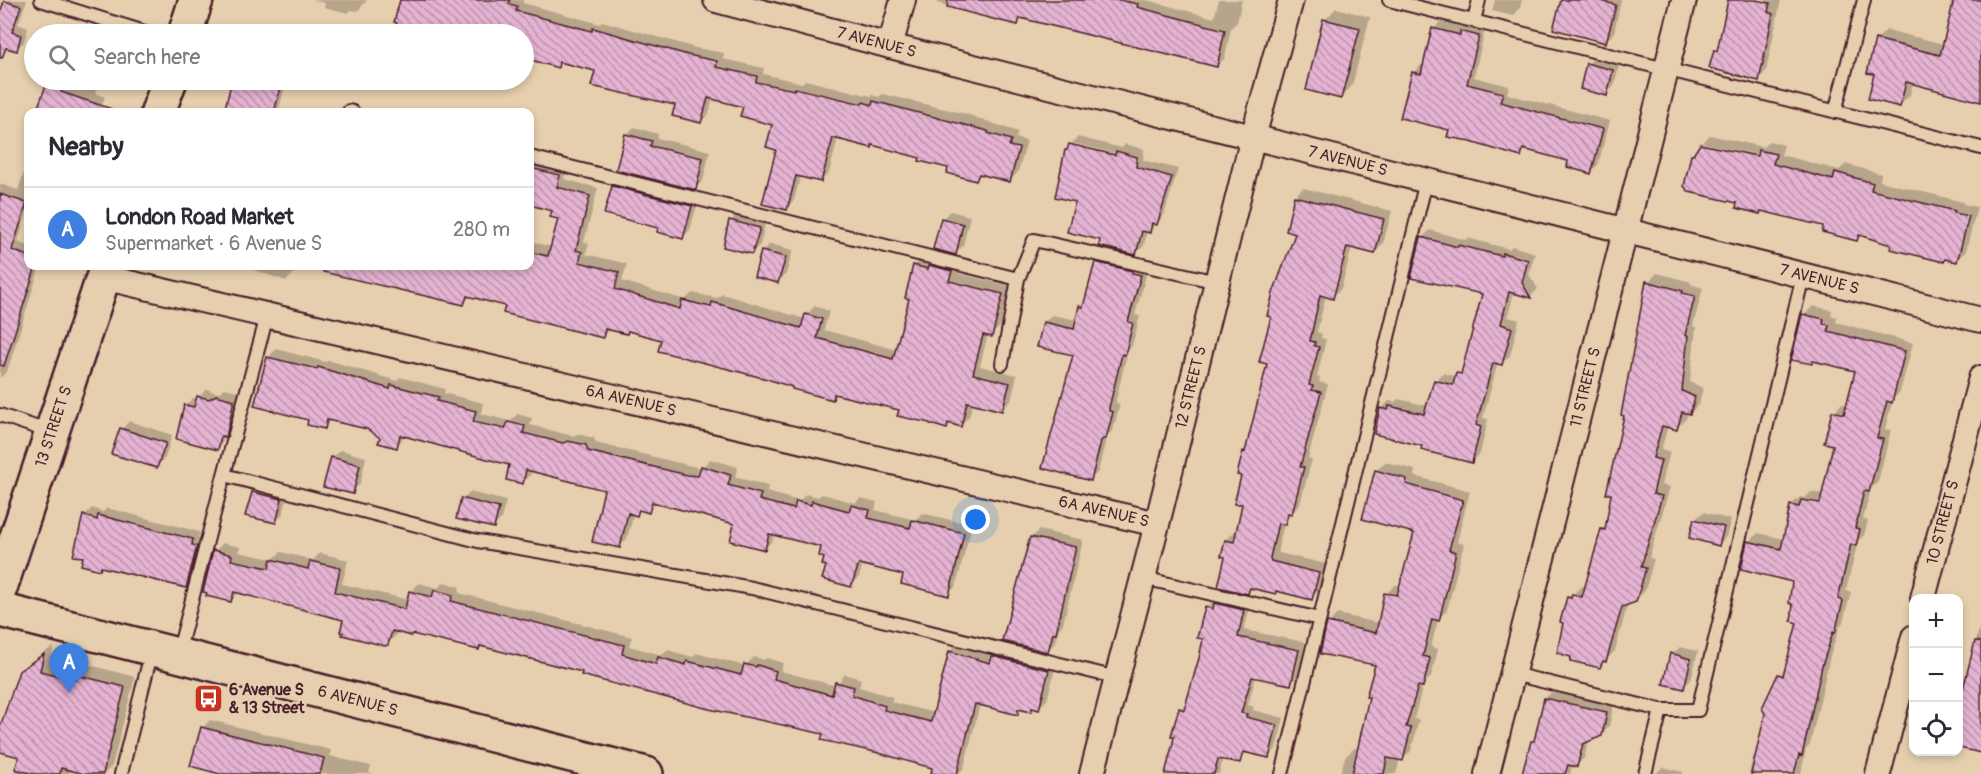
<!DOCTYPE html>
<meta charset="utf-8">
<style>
body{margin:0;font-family:Pangolin,sans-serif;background:#f7f7f7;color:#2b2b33}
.controls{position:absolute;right:18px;bottom:18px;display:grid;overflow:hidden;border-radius:12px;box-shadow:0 3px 9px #0003}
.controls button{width:54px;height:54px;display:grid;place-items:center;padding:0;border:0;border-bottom:2px solid #e1e1e2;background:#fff;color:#2b2b33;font:30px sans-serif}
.you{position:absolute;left:976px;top:520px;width:21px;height:21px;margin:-15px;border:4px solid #fff;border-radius:50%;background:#1a73e8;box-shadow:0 0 0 9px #1a73e833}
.badge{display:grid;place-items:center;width:39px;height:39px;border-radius:50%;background:#0b8043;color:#fff;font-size:20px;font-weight:700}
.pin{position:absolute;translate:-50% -50px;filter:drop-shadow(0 2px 3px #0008)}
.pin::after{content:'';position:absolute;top:32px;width:21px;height:18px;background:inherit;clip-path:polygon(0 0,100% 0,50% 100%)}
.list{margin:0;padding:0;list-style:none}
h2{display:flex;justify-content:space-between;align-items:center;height:78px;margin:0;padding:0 24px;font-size:26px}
h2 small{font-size:20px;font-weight:400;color:#7c7c81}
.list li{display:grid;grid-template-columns:39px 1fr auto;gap:18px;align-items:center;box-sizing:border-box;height:84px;padding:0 24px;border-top:2px solid #e1e1e2}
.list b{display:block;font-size:22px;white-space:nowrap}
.list p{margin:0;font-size:20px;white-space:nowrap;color:#7c7c81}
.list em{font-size:20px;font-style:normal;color:#7c7c81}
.icon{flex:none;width:33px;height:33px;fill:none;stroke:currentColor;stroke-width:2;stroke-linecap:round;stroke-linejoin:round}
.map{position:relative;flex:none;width:1981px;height:774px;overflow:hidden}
.search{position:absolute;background:#fff;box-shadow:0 3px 9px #0003;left:24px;top:24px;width:510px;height:66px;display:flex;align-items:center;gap:15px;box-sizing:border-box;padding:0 21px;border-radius:33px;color:#7c7c81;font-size:22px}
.panel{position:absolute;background:#fff;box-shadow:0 3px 9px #0003;left:24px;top:108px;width:510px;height:162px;border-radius:12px}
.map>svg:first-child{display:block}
.shadow{fill:#0003;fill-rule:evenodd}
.building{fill:url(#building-back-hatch);stroke:#4a1f2b;stroke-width:1.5}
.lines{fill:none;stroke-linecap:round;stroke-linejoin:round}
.lane-casing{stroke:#4a1f2b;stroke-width:16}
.street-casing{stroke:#4a1f2b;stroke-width:28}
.secondary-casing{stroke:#4a1f2b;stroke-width:38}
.lane{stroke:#e5cfae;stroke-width:12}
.street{stroke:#e5cfae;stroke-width:24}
.secondary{stroke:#e5cfae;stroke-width:33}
.labels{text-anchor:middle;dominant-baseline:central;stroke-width:5;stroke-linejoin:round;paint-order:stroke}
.street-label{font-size:16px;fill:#4a1f2b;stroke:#e5cfae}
.poi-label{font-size:16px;font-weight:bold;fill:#4a1f2b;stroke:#e5cfae;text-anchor:start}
</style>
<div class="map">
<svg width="1981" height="774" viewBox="0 0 1981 774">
<defs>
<pattern id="building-back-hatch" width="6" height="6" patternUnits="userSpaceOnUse" patternTransform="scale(1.5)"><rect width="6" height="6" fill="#e5b3d2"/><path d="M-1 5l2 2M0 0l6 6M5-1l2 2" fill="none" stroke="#bc91ab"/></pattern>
</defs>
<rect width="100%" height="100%" fill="#e5cfae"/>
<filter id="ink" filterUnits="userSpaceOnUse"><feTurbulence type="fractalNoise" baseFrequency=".0167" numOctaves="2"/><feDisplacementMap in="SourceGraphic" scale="12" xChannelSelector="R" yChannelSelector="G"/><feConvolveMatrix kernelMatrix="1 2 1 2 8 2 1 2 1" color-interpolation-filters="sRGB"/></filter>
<g filter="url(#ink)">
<path class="shadow" d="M7 0H27L18 24 28 28 24 42 16 49 0 44V18Z
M313 0H367L358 11 351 10 348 13 324 7 325 3Z
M402 0H523V3L600 24 602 21 696 48 724 53 723 59 764 68 763 74 802 83 805 80 871 96 872 95 879 97 883 94 966 114 1018 132 1016 138 1027 141 1018 172 1010 181 982 173 976 179 950 167 922 157 874 144 871 147 838 138 829 173 821 181 801 175 794 200 786 209 774 124 745 106 713 98 709 114 701 122 677 104 596 70 562 62 558 66 524 57V34H423L397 28Z
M938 0H1146L1214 18 1219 0H1242L1237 22 1231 28 1225 58 1217 66 1024 17 1017 23 937 3Z
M1495 0H1522L1520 8 1513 16 1492 11Z
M1562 0H1621L1614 33 1606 41Z
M1731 0H1781L1766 71 1759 79 1715 51 1719 47Z
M1948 0H1981V100L1913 82 1910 95 1900 105 1876 73V40L1886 30 1944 44 1953 8 1950 7 1951 2Z
M1336 8 1370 17 1352 86 1341 97 1325 20Z
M1441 21 1466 27 1469 24 1485 29 1474 77 1509 86 1507 94 1610 121 1598 165 1590 172 1570 160 1527 149 1520 155 1450 129 1413 73 1421 65 1424 66 1434 29Z
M264 25 301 34H255Z
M73 26 100 34H52L59 27 69 31Z
M1595 56 1620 62 1614 86 1606 94 1588 64Z
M48 80H100L95 93 105 97 99 112H38Z
M233 80H287L278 112H225Z
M634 127 658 134 657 138 710 151 703 181 695 188 626 135Z
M1710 135 1763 147 1769 141 1784 145 1781 155 1839 170 1846 164 1881 174 1880 181 1963 202V204L1977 207 1966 251 1957 260 1862 234 1857 240 1825 225 1739 202 1692 156 1702 143V146L1764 159V156L1702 143Z
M1078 137 1122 148 1125 144 1144 149 1143 160 1178 169 1164 215 1149 232 1147 231 1144 246 1136 253 1102 239 1076 201 1070 145ZM1072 143 1123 155 1122 158 1072 146Z
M28 147V159L25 158Z
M530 157 567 167 564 179 598 188 584 242 589 243 586 254 627 264 622 281 685 300 692 293 717 298 722 294 805 319 806 315 815 306 829 311 824 330 897 350 910 298 914 266 923 257 959 263 957 273 1010 286 1000 327 991 335 988 334 980 366 1017 375 1011 401 1002 409 973 402 969 417 960 425 952 422 946 428 900 409 838 393 833 398 662 339 629 330 626 333 610 329 602 337 507 305 471 296 464 303 307 267 308 266H530V241L552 247 559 218 554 209 530 203Z
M28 161V210L18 242 28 246V266H40L7 372 0 378V184L18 190Z
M621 179 699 198 690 230 683 237 613 187Z
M1303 188 1392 211 1383 244 1375 253 1352 247 1341 289 1332 297 1326 295 1317 332 1322 334 1321 338 1326 339 1317 377H1320L1319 382 1328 384 1308 458 1312 459 1300 504 1284 524 1278 548 1279 553 1326 564 1320 590 1311 598 1278 590 1275 593 1253 587 1248 592 1226 540 1234 532H1237L1244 503 1245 452 1247 450 1269 363 1297 233 1295 196Z
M950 211 970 216 963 246 955 253 942 219Z
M738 213 766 220 760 245 752 253 731 221Z
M1430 230 1465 240 1467 238 1509 249 1512 246 1535 253 1529 274 1538 289 1531 296 1514 292 1508 317 1519 320 1510 356 1502 363 1498 362 1483 418 1488 419 1480 454 1472 461 1423 445 1382 408 1389 401 1395 402 1398 399 1428 406 1435 381 1443 373 1457 377 1465 367 1484 292 1422 238Z
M770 244 793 250 786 274 778 282 762 251Z
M1104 255 1148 268 1135 315 1140 316 1132 346 1128 350 1116 400V403L1120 404 1113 430 1107 436 1098 472 1091 479 1075 354 1044 322 1052 315 1077 320 1080 307 1086 300 1096 263Z
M242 266H298L297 270 286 281Z
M1657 273 1691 282 1690 284 1703 288 1693 326 1696 327 1690 382 1703 388 1699 404 1690 413 1688 412 1686 419 1677 428 1668 426 1661 450 1670 452 1661 485 1670 487 1649 558 1654 559 1645 591 1635 601 1628 603 1615 651 1600 666 1568 598 1582 586 1587 587 1602 529 1607 525 1648 282Z
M1813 306 1832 310 1831 315 1837 317 1836 322 1913 343 1900 392 1893 399 1885 429 1891 430 1878 482 1871 489 1863 519 1868 521 1864 535 1858 541 1846 591 1851 592 1843 622 1840 626 1830 656 1810 745 1806 749 1801 774H1749L1753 757 1758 752 1779 675 1787 667 1798 622 1794 581 1749 542 1758 533 1784 539 1791 505 1800 497 1805 498 1811 492 1824 494 1835 444 1834 412 1842 403 1848 405 1857 370 1814 360 1811 363 1804 315Z
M276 349 326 362 328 360 397 381 400 377 445 389 444 393 483 403 481 414 511 421 517 414 532 418 530 425 573 436 577 434 594 438 596 443 696 467 702 468 710 459 738 467 735 477 768 486 767 492 799 501 806 494 818 497 822 494 855 503 860 498 877 502 875 510 915 520 922 513 972 525 956 586 948 594 905 574 863 564 859 577 851 585 828 565 823 545 774 534 773 540 765 548 736 523 656 503 648 511 642 509 636 514 634 513 627 539 619 547 605 489 532 470 531 474 523 482 511 464 405 435 397 446 367 428 332 419 324 427 310 419 268 358Z
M225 388 241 392 233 428 218 448 186 405 193 398 198 399 206 389 218 393Z
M129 421 172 435 165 458 157 466 122 429Z
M340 450 366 457 360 484 352 492 332 458Z
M1385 462 1415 470 1414 476 1470 491 1457 542 1464 544 1447 610 1438 620 1431 647 1438 649 1431 677 1423 685 1414 719 1419 720 1411 751 1402 760 1400 759 1396 774H1340L1345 757 1354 748 1359 749 1377 664 1329 623 1337 614 1379 623 1386 594 1395 585 1401 586 1416 532 1376 471Z
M261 485 289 492 283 514 275 522 253 493Z
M470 492 506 501 501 519 494 526 463 499Z
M92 508 103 512 107 508 200 532 198 538 204 539 194 579 186 587 103 566 100 568 84 556V516Z
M1703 512 1731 520 1726 537 1718 545 1695 520Z
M1039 530 1083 540 1063 624 1059 629 1055 643 1047 651 1031 538Z
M223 543 240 547 238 552 273 559 281 552 313 560 320 553 348 560 342 584 409 600 411 592 419 583 438 588 444 582 460 587 459 593 632 637 629 646 662 655 668 650 693 657 696 653 745 666 754 657 765 660 766 658 783 663 781 671 836 686 845 674 861 679 859 687 893 697 891 702 935 713 950 651 958 643 1057 662 1047 700 1038 708 1034 707 1031 711 1022 708 1017 714 980 704 964 768 958 774H946L934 766 825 733 482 645 479 648 413 633 397 631 396 635 388 644 345 619 239 592 231 601 215 551Z
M1214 600 1251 603 1244 630 1305 642 1298 676 1291 684 1256 676 1248 705 1254 707 1253 710 1284 718 1276 749 1269 757 1248 751 1239 761 1223 759 1219 774H1176L1180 709 1188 701 1204 638 1207 608Z
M1981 620V752L1958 746V713Z
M54 646 50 661 85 670 90 665 135 677 112 766 104 774H90L70 769 69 774H15L21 755 0 750V731L20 672 31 661Z
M1680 647 1698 651 1691 680 1683 687 1672 654Z
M1553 691 1614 704 1609 726 1601 734 1589 740 1584 758 1577 765 1573 764 1570 774H1524L1533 742 1536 738 1545 698Z
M210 720 331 750 330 756 371 766 369 773 374 774H227L203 727Z
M1663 767 1683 772V774H1655Z"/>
<path class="building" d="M400 0H510L509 4 517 6 516 11 592 31 593 28 688 55 717 61 716 67 757 76 756 82 794 90 795 88 862 104 863 102 872 105 873 101 988 131V133L1011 140 1009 146 1019 148 1010 182 979 174 976 181 947 173 948 168 919 161 920 158 872 145V148L833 138 821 182 796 176 787 210 762 204 776 150 766 147 772 125 740 116 743 107 708 98 701 123 672 116 675 105 591 86 595 71 559 62 558 68 524 58V34H417L395 29 397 23 394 22Z
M948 0H1119L1138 4 1137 7 1225 30 1217 67 1020 18 1018 25 993 19 947 7Z
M1561 0H1598L1616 5 1606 43 1553 29Z
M1728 0H1756L1770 3 1768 12 1773 14 1759 81 1709 68 1714 50 1717 51Z
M1954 0H1981V102L1906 82 1900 107 1868 99 1874 74 1867 73 1875 39 1940 55Z
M4 1 21 6 12 32 21 35 17 51 6 48 2 58H0V13Z
M1323 19 1360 28 1341 99 1306 90Z
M1432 28 1460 35V31L1479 36 1467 84 1503 93 1500 102 1603 129 1591 174 1567 167 1568 161 1523 149 1521 157 1464 140 1447 137 1449 130 1400 118 1412 72 1421 74Z
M1586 63 1613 70 1607 96 1580 89Z
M48 80 64 83 61 92 112 109V112H36Z
M232 80H283L274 112H224Z
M625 134 652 141 650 146 703 158 696 190 616 170Z
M1069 144 1115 155 1116 151 1137 157 1136 167 1172 177 1157 225 1152 223 1150 233 1142 231 1136 255 1099 246 1100 240 1067 232 1075 202 1055 197 1065 150H1067Z
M1700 144 1757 156 1758 150 1776 154 1773 164 1833 180 1835 172 1873 183 1871 190 1955 211 1954 213 1969 216 1957 262 1945 259 1944 262 1890 249 1891 245 1859 235 1857 241 1822 232 1823 226 1761 211 1760 214 1736 208 1737 203 1689 192 1684 186 1691 155H1693Z
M530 168 560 175 557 187 590 196 576 250 582 252 579 262 619 272 615 289 680 309 682 300 711 307 712 302 801 328 805 314 822 319 817 338 893 359 909 299 905 298 913 265 928 269 929 265 952 271 949 281 1003 294 992 337 983 335 973 374 1010 383 1002 411 967 402 961 427 948 423 947 429 930 424V423L897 416 899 410 834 394 833 400 792 389V387L767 379 658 351 661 340 628 331 627 334 605 329 603 338 503 313 505 306 467 296 464 305 323 272V266H530V252L548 256 558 219 550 217 552 211 530 205Z
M612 186 692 206 683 239 657 232 658 228 604 214Z
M0 194 27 203 12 250 28 256V266H36L4 366 0 365Z
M1294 196 1384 219 1375 254 1347 247 1333 299 1320 295 1310 341 1315 342 1314 346 1319 347 1309 385 1313 386 1311 390 1321 392 1300 467H1304L1292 514 1288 513 1285 525 1278 523 1270 558 1271 561 1319 573 1312 600 1276 591V594L1250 588 1248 594 1218 587 1225 557 1221 556 1225 540 1234 542 1242 504H1234L1241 476 1237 475 1243 451 1245 452 1267 364 1259 362 1271 317 1267 316 1273 293 1295 234 1286 231Z
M941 218 963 224 956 255 933 249Z
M729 220 760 228 752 254 723 247Z
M1421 237 1458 247V245L1502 256 1503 253 1528 260 1522 283 1531 298 1509 292 1501 324 1512 328 1502 365 1493 363 1476 425 1481 427 1472 463 1421 450 1422 446 1374 434 1380 408 1388 410 1389 406 1424 414 1434 380 1453 385 1456 373 1461 374 1482 294 1411 278Z
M761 251 786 257 778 283 754 277Z
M1095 262 1132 271V273L1141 275 1128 322 1133 323 1125 355 1122 354 1109 408V411L1113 412 1106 439H1103L1101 441 1091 481 1042 468 1073 355 1037 347 1043 322 1074 329 1079 306 1083 307Z
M1646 281 1683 291 1682 293 1695 296 1685 335 1688 336 1682 391 1695 397 1690 414 1682 412 1677 430 1662 426 1653 458 1661 460 1653 494 1662 496 1641 567 1646 568 1636 602 1622 607 1606 662 1603 661 1600 668 1570 661 1571 657 1557 653 1563 623 1560 622 1567 597 1571 598 1572 594 1582 597 1601 529 1605 530 1611 494H1606L1624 416 1621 415Z
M1802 314 1824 319 1823 324 1829 325 1828 331 1905 351 1892 403 1887 401 1877 438 1883 439 1869 492 1864 491 1855 528 1860 529 1856 546 1851 544 1838 599 1843 601 1835 633 1833 632 1822 666 1802 756 1799 755 1794 774H1751L1765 714 1762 708 1778 674 1783 676 1797 623 1791 621 1793 605 1789 603 1792 582 1741 569 1747 541 1781 549 1790 505 1799 507 1801 500 1820 503 1833 445 1824 443 1832 411 1844 414 1855 371 1813 361 1812 364 1791 360Z
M267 357 317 369 318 367 390 389 391 385 439 397 437 401 476 411 473 422 505 429 508 422 525 426 523 433 563 443 568 441 586 445 588 451 687 475 698 476 701 466 731 475 728 485 761 494 759 500 794 509 796 501 811 505 812 501 849 511 851 505 870 510 868 518 910 528 912 520 964 533 949 596 901 584 903 575 859 564 851 587 822 579 826 566 822 565 824 558 819 556 821 547 769 534 765 550 730 541 734 524 652 502 649 513 639 510 637 516 628 513 620 548 592 542 604 490 526 470 523 484 506 480 509 465 400 435 397 448 378 443 380 438 367 429 327 420 325 429 307 425 308 420 254 406Z
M216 395 234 400 226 437 221 436 218 450 176 439 184 405 194 407 197 396 209 399Z
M120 428 166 443 157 468 111 454Z
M331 457 360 465 353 494 323 487Z
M1375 470 1407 479 1406 484 1463 500 1449 550 1456 552 1439 621 1432 619 1423 656 1430 658 1423 687 1418 686 1406 727 1411 728 1403 761 1387 758 1384 774H1352L1369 697H1366L1375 665 1320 654 1327 622 1376 633 1384 593 1397 595 1414 533 1362 519Z
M252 492 282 499 276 523 245 516Z
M461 498 499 508 494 528 456 519Z
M83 515 97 520 98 515 193 539 192 545 197 546 186 588 101 567 100 570 81 565 83 557 73 556Z
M1694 519 1724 527 1719 546 1689 538Z
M1030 537 1076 547 1056 633H1053L1048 652 1002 641Z
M213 550 232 555 231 560 269 568 271 559 308 569 310 561 340 568 335 592 405 609 409 591 432 597 434 590 453 595 451 601 624 645 622 654 656 664 658 657 686 665 687 661 741 675 744 664 756 667 757 665 776 671 774 679 832 695 835 682 854 687 852 695 885 706 884 710 931 722 949 651 990 663 992 656 1049 670 1039 710 1032 708 1031 712 1018 709V715L975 704 957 774H931L932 768 875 752 821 740 823 734 709 709 581 675 582 672 480 646 479 650 412 634 411 636 392 631 388 645 385 646 342 635 343 633 340 632 343 620 234 592 231 602 206 596 207 593 203 592Z
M1214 603 1244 610 1238 637 1299 650 1291 685 1252 677 1241 713 1247 714 1246 717 1277 725 1269 758 1243 752 1240 763 1218 759 1214 774H1165L1173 743 1174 736H1171L1179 708 1184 710 1199 658 1203 639 1197 638 1205 607 1213 609Z
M1975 641 1981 642V753L1959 748V705Z
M1670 653 1691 659 1684 689 1663 684Z
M44 654 40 671 76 680 77 675 125 687 103 774H84L61 768 60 774H34L15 769 19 757 0 752V727L19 671Z
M1544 698 1607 712 1602 736 1583 744 1577 767 1568 765 1565 774H1522L1531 741H1534Z
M201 727 324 758 320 774H220L190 766Z"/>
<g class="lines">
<defs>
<path id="lane" d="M41 0 151 34
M1389 0 1981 148
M1474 21 1479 0
M349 111 353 112
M1835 112 1864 0
M530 157 1018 279
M1002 364 1018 279 1034 240 1217 282
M0 415 50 432
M224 475 478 541 752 588 1117 678
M1143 578 1320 619
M178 654 224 475 267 316
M1513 674 1661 710H1698L1803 276
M121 774 152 650
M1282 774 1426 181
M1645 774 1661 710"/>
<g id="street">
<path id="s1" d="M716 0 890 46 1981 320"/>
<path d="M890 46 903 0"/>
<path id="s2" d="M103 277 1157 524"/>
<path id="s3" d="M1923 598 1981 378"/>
<path id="s4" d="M1092 774 1157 524 1253 137 1291 0"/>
<path id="s5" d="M1487 774 1684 0"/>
<path d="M1878 774 1914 637"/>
</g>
<g id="secondary">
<path d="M185 34 196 0"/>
<path d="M158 112 170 80"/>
<path id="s6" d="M0 588 107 266"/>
<path id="s7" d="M0 610 646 774"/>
</g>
</defs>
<use href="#lane" class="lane-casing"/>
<use href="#street" class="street-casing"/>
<use href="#secondary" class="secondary-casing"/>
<use href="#lane" class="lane"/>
<use href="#street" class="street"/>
<use href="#secondary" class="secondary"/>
</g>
</g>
<defs>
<symbol id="bus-square" viewBox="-11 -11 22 22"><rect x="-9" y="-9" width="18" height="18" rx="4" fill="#c8321e" stroke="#e5cfae"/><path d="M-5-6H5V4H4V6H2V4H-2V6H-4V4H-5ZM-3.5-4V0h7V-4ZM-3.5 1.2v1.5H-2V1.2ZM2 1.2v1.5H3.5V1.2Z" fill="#fff"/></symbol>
</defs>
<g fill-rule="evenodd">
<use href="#bus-square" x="192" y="682" width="33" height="33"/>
</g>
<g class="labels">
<g class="street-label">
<text stroke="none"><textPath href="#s1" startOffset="166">7 AVENUE S</textPath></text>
<text stroke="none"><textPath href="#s1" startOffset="652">7 AVENUE S</textPath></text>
<text stroke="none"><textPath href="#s1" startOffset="1138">7 AVENUE S</textPath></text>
<text stroke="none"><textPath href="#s4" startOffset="399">12 STREET S</textPath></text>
<text stroke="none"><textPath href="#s5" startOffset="399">11 STREET S</textPath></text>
<text stroke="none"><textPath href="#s2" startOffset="542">6A AVENUE S</textPath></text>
<text stroke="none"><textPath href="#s6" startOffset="170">13 STREET S</textPath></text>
<text stroke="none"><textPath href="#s2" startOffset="1028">6A AVENUE S</textPath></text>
<text stroke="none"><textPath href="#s3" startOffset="78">10 STREET S</textPath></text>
<text stroke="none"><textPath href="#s7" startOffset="369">6 AVENUE S</textPath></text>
</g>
<g class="poi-label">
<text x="229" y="690">6 Avenue S<tspan x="229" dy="18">&amp; 13 Street</tspan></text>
</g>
</g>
</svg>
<div class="controls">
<button>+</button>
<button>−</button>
<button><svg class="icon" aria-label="locate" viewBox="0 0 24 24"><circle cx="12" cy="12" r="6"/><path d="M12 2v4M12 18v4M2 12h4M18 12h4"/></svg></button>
</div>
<div class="you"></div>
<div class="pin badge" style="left:69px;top:693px;background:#3f7fe0">A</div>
<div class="search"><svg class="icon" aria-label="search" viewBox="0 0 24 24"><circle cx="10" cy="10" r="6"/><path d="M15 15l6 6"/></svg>Search here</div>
<section class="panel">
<h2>Nearby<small></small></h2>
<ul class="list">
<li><span class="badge" style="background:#3f7fe0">A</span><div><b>London Road Market</b><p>Supermarket · 6 Avenue S</p></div><em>280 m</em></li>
</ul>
</section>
</div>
